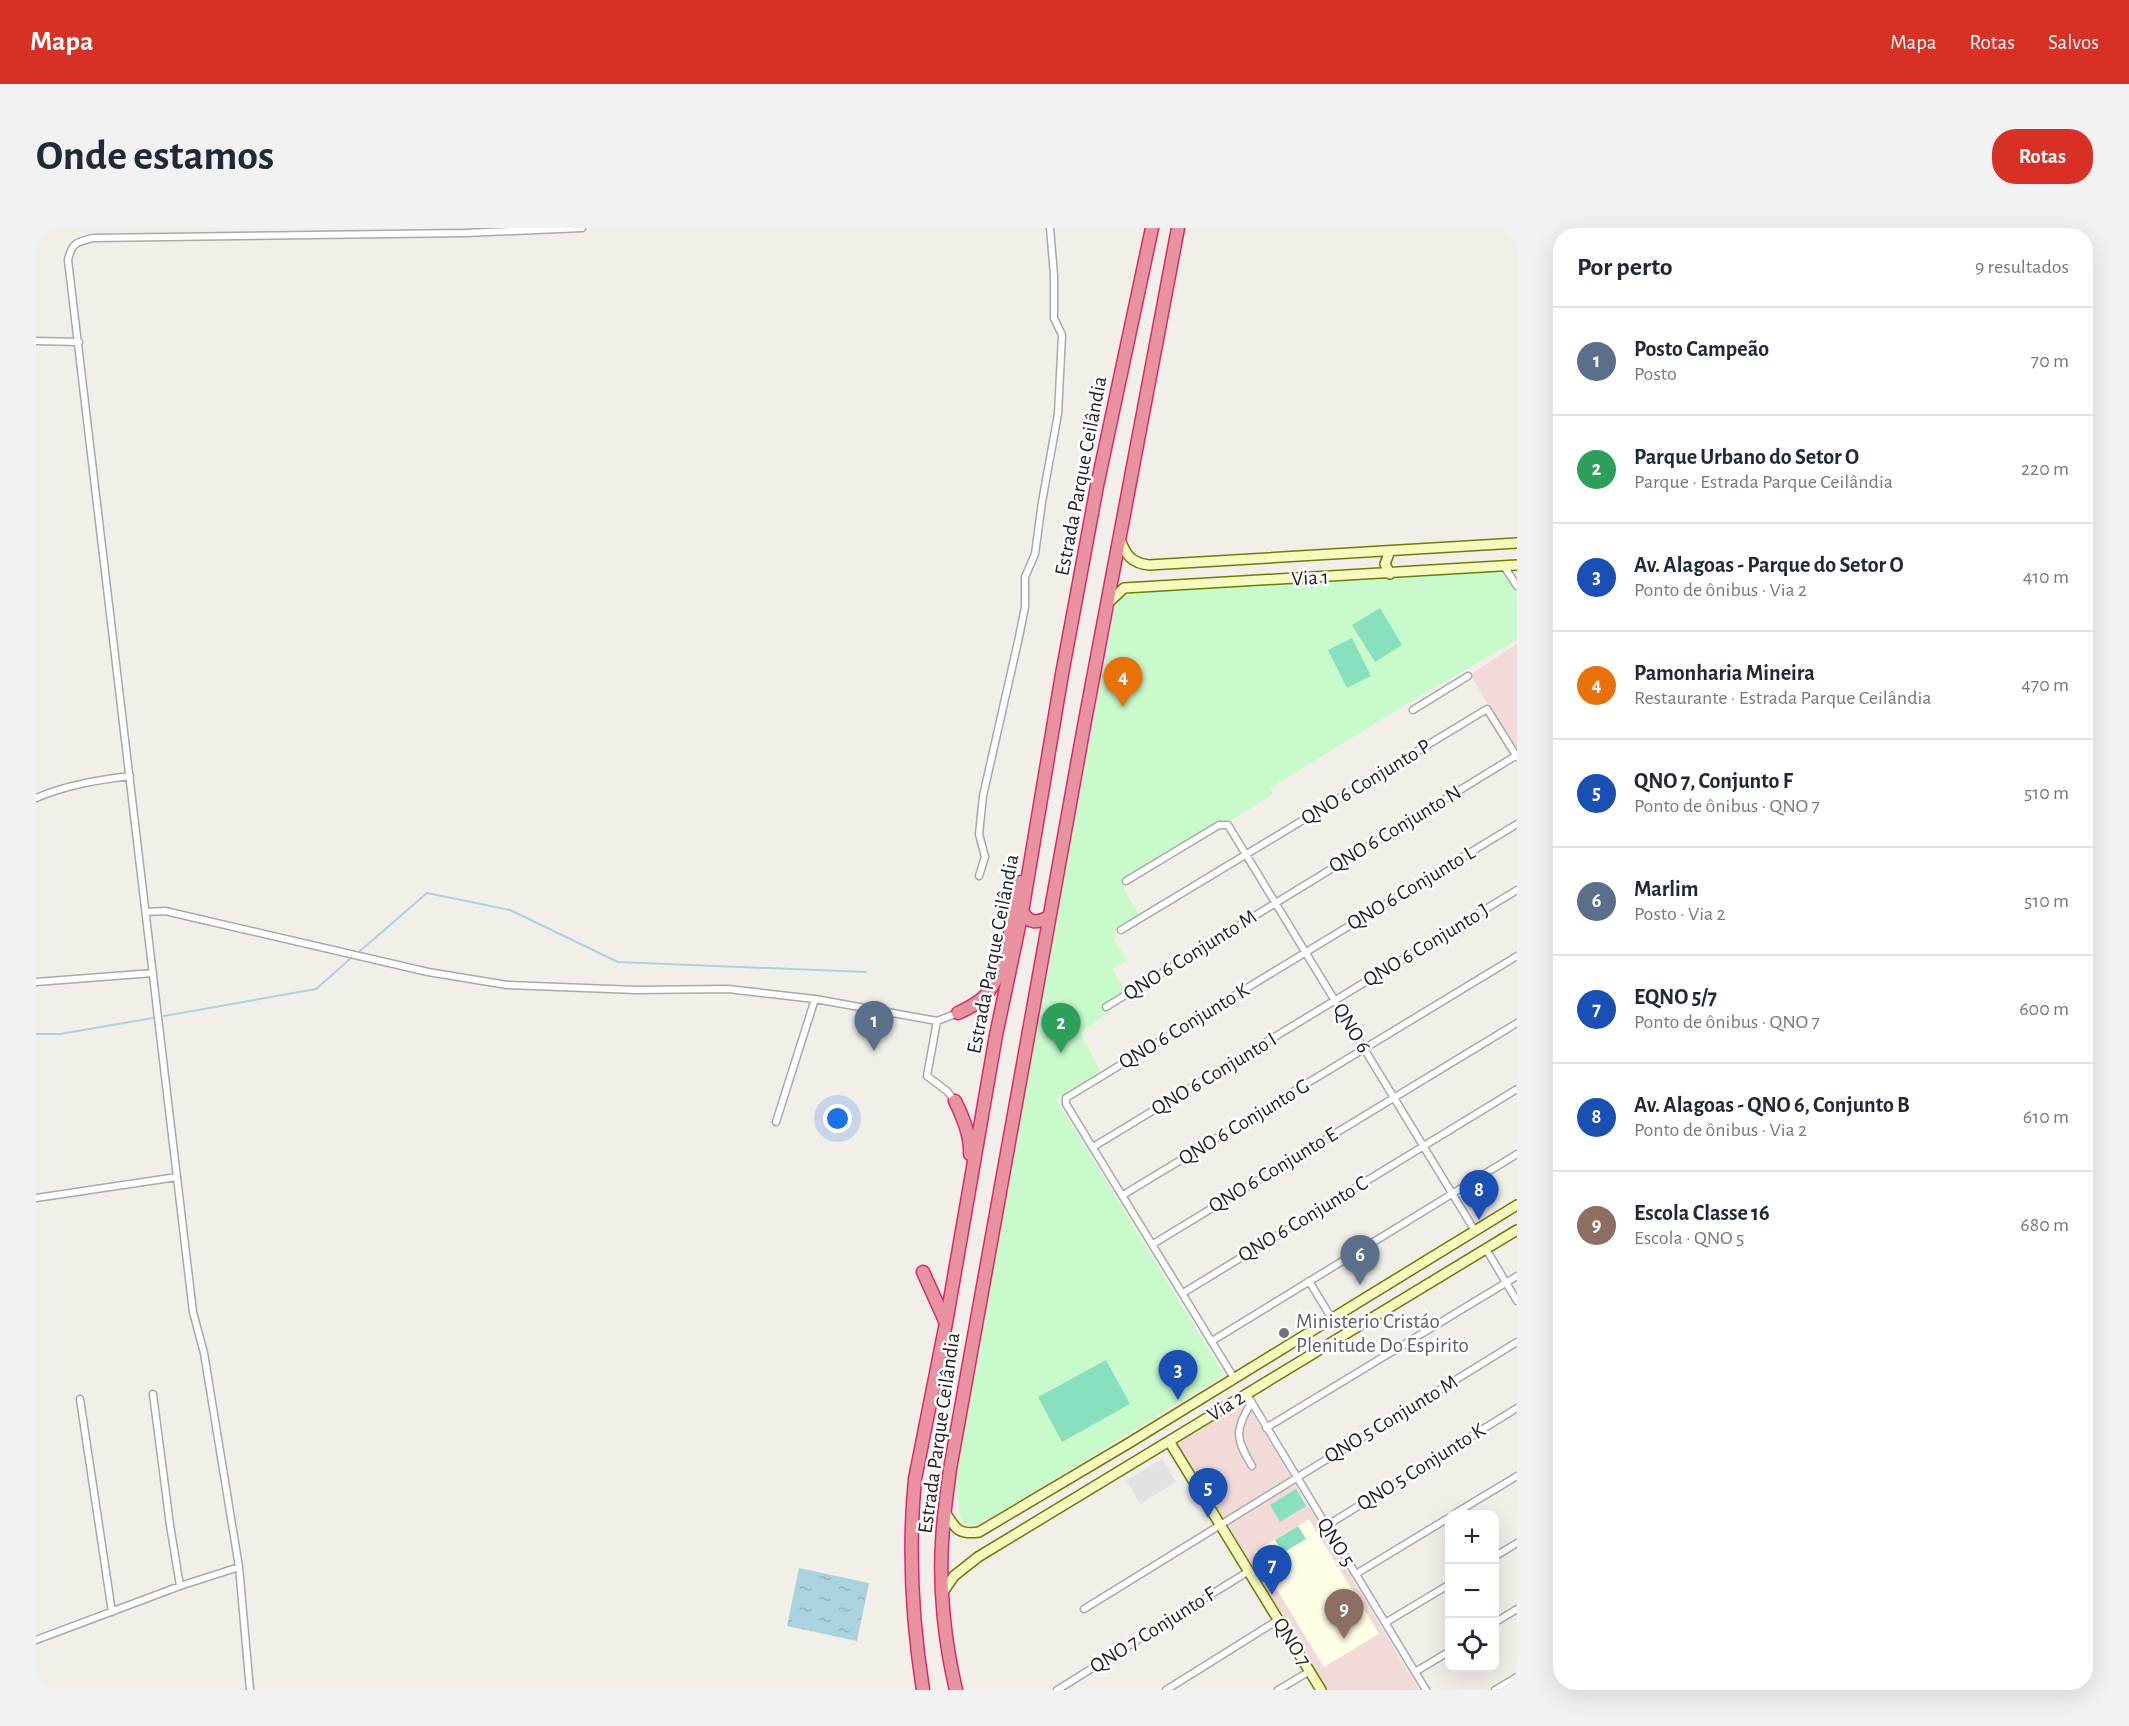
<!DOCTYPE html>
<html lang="pt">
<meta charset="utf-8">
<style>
body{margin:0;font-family:"Alegreya Sans",sans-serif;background:#f2f2f3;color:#1f2937}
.controls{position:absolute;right:18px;bottom:18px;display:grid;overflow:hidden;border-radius:12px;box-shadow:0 6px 24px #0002}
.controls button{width:54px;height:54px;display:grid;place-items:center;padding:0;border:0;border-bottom:2px solid #e0e1e3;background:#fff;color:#1f2937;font:30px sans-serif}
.you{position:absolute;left:802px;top:891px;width:21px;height:21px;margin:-15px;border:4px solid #fff;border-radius:50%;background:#1a73e8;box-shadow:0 0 0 9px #1a73e833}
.badge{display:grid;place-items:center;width:39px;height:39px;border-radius:50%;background:#d93025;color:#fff;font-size:20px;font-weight:700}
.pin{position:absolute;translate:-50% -50px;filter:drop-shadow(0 2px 3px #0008)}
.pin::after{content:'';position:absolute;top:32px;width:21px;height:18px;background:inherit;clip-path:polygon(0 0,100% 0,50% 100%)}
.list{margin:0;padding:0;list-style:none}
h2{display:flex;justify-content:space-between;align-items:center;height:78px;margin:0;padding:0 24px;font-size:26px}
h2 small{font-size:20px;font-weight:400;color:#747a83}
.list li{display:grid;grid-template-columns:39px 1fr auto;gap:18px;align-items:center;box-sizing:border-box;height:108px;padding:0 24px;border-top:2px solid #e0e1e3}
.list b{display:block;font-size:22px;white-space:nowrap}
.list p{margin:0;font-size:20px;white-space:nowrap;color:#747a83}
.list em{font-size:20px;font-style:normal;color:#747a83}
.icon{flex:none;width:33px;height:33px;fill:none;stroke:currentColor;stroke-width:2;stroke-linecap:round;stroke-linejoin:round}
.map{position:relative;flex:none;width:1481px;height:1462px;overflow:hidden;border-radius:24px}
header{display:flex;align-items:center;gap:36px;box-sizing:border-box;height:84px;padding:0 30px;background:#d93025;color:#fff}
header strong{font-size:28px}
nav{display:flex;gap:33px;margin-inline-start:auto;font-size:21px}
.intro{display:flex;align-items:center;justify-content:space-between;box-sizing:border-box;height:144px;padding:0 36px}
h1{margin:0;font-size:42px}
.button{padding:15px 27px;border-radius:24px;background:#d93025;color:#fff;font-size:21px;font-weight:700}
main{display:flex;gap:36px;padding:0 36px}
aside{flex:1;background:#fff;border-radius:24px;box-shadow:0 6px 24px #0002}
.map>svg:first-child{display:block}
.commercial{fill:#f2dad9}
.education{fill:#ffffe5}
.park{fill:#c8facc}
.pitch{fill:#88e0be}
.parking{fill:#e2e2e2}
.water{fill:url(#water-ripples)}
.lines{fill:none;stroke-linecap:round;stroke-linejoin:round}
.stream{stroke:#aad3df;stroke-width:2}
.street-casing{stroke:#a9a9a9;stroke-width:9}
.secondary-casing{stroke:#707d05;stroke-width:12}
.highway-casing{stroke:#dc2a67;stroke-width:15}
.street{stroke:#fff;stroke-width:6}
.secondary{stroke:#f7fabf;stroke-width:9}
.highway{stroke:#e892a2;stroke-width:12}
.worship-dot{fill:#6b7280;stroke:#fff;stroke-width:2}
.labels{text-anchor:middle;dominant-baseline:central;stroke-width:5;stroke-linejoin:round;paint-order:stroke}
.street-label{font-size:21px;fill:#222;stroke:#fff}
.worship-label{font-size:21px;fill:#5b616d;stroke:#fff;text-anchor:start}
</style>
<header>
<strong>Mapa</strong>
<nav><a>Mapa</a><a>Rotas</a><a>Salvos</a></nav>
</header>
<div class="intro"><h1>Onde estamos</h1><a class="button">Rotas</a></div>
<main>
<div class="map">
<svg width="1481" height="1462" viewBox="0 0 1481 1462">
<defs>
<pattern id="water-ripples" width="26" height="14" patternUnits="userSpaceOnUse" patternTransform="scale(1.5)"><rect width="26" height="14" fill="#aad3df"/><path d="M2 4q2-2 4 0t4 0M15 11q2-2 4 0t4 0" fill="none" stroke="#92b5bf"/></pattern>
</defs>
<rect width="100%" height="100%" fill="#f2efe9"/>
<path class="commercial" d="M1481 416V522L1434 447Z
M1206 1174 1211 1176 1383 1462H1291L1142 1220V1211Z"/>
<path class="education" d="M1273 1291 1343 1406 1288 1439 1218 1324Z"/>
<path class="park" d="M1466 342 1481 366V412L1379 471 1234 560 1237 566 1087 660 1104 687 1078 704 1081 709 1078 711 1091 733 1076 741 1090 763 1068 777 1073 784 1045 805 1065 845 1020 871 1188 1147 966 1283 940 1296 931 1297 926 1294 923 1284V1266L920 1265 917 1253 989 855 1081 371 1088 364Z"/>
<path class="pitch" d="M1344 380 1366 417 1339 434 1316 397Z
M1316 410 1335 448 1311 460 1292 422Z
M1070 1132 1094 1176 1026 1214 1002 1169Z
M1260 1261 1270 1278 1244 1294 1234 1277Z
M1262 1298 1270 1311 1247 1325 1239 1312Z"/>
<path class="parking" d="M1126 1231 1140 1254 1104 1276 1090 1252Z"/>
<path class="water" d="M763 1340 833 1355 821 1413 751 1398Z"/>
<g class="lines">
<path class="stream" d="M324 723 391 665 474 682 582 734 830 744
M128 788 280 761 314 731
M0 806H24L117 790"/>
<defs>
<path id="street" d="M0 113 43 114
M1468 338 1481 358
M1377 482 1432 448
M0 570C31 557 61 552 94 548
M943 648 949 629 943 606 947 568 983 409 989 379V349L999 326 1006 274 1022 186 1026 107 1018 90V47L1014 0
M1090 653 1183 597H1192L1439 1003
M110 684 129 683 392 744 471 757 600 762 692 761 779 771 901 793 922 785
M1085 702 1451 481 1481 529
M0 754 117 745
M1070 779 1481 527
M901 793 891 848 911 863 919 873
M740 894 779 771
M1057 919 1481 662
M1087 967 1481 728
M0 970 141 949
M1117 1016 1481 795
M1450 1021 1481 1073
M1273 1053 1296 1091
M1147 1065 1481 861
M1176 1113 1481 926
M1198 1150 1030 876V870L1481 596
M1210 1165 1390 1462
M117 1166 134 1297 144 1358
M44 1171 76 1384
M1215 1175C1198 1203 1200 1211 1216 1238
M1230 1200 1481 1048
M1418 1286 1481 1248
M1290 1298 1481 1180
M1458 1329 1481 1315
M1320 1346 1414 1289
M1048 1381 1481 1114
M1349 1395 1414 1356
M1458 1395 1481 1381
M0 1412 144 1358 203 1339
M1379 1444 1414 1423
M214 1462 203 1339 168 1125 157 1084 32 32C36 14 41 14 57 10L429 5 546 0
M1021 1462 1213 1343
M1130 1462 1242 1392
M1242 1462 1274 1443
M1459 1462 1481 1449"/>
<path id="secondary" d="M1084 311C1090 328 1096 335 1113 337L1481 315
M1354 346 1349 336 1354 323
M1072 375 1088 360 1481 337
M1133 1213 1285 1462
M909 1284C919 1300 922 1307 943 1304L1093 1215 1481 977
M907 1364 918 1348 942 1329 1481 1002"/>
<path id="highway" d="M986 684C994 696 1001 695 1013 689
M922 785C933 780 943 775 950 767 973 739 975 688 985 654
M919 873C927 889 935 908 934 926
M887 1044 910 1095
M887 1462C876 1392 872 1322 879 1251L910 1095 960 807 986 684 1026 446 1061 258 1116 0
M920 1462C909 1416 903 1362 906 1315 907 1290 911 1265 914 1241L1048 498 1142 0"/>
</defs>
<use href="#street" class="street-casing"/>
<use href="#secondary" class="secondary-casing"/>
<use href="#highway" class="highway-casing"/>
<use href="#street" class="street"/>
<use href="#secondary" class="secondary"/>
<use href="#highway" class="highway"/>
</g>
<circle class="worship-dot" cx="1248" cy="1105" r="6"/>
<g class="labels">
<g class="street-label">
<text transform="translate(1045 248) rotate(-79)">Estrada Parque Ceilândia</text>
<text transform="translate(1274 350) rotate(-3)">Via 1</text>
<text transform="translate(1330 554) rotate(-31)">QNO 6 Conjunto P</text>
<text transform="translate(1359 601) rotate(-31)">QNO 6 Conjunto N</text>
<text transform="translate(1375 660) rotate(-31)">QNO 6 Conjunto L</text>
<text transform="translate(1390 717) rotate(-31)">QNO 6 Conjunto J</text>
<text transform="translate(957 726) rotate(-79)">Estrada Parque Ceilândia</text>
<text transform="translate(1154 727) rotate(-32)">QNO 6 Conjunto M</text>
<text transform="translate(1148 798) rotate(-31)">QNO 6 Conjunto K</text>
<text transform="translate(1316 800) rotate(59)">QNO 6</text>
<text transform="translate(1178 846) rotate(-31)">QNO 6 Conjunto I</text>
<text transform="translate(1208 894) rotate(-31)">QNO 6 Conjunto G</text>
<text transform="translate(1237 942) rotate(-31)">QNO 6 Conjunto E</text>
<text transform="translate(1267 991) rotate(-31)">QNO 6 Conjunto C</text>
<text transform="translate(1190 1178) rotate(-32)">Via 2</text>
<text transform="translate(1355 1191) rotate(-31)">QNO 5 Conjunto M</text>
<text transform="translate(903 1205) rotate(-82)">Estrada Parque Ceilândia</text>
<text transform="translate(1385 1239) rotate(-32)">QNO 5 Conjunto K</text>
<text transform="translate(1300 1314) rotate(58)">QNO 5</text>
<text transform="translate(1117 1402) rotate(-32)">QNO 7 Conjunto F</text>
<text transform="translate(1256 1414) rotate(58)">QNO 7</text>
</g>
<g class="worship-label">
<text x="1260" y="1093">Ministerio Cristáo<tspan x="1260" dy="24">Plenitude Do Espirito</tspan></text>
</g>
</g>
</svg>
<div class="controls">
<button>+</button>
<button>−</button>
<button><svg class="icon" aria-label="locate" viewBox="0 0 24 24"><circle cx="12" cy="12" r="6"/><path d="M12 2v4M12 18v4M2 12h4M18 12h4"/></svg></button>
</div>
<div class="you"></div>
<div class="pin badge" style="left:838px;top:823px;background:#5c6f8a">1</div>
<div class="pin badge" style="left:1025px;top:825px;background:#2e9e5b">2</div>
<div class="pin badge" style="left:1142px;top:1172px;background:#1a4fb4">3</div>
<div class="pin badge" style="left:1087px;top:479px;background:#e8710a">4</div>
<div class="pin badge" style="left:1172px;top:1290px;background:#1a4fb4">5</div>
<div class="pin badge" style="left:1324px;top:1057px;background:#5c6f8a">6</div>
<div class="pin badge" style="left:1236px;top:1367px;background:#1a4fb4">7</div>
<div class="pin badge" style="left:1443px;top:992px;background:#1a4fb4">8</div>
<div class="pin badge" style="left:1308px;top:1411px;background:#8d6e63">9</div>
</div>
<aside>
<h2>Por perto<small>9 resultados</small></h2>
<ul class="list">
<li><span class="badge" style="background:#5c6f8a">1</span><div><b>Posto Campeão</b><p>Posto</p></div><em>70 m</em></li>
<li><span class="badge" style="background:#2e9e5b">2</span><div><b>Parque Urbano do Setor O</b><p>Parque · Estrada Parque Ceilândia</p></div><em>220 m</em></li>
<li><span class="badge" style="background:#1a4fb4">3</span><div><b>Av. Alagoas - Parque do Setor O</b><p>Ponto de ônibus · Via 2</p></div><em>410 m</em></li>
<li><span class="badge" style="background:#e8710a">4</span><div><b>Pamonharia Mineira</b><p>Restaurante · Estrada Parque Ceilândia</p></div><em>470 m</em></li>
<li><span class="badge" style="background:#1a4fb4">5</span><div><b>QNO 7, Conjunto F</b><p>Ponto de ônibus · QNO 7</p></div><em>510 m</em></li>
<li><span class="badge" style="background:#5c6f8a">6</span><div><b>Marlim</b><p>Posto · Via 2</p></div><em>510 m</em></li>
<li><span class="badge" style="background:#1a4fb4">7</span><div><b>EQNO 5/7</b><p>Ponto de ônibus · QNO 7</p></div><em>600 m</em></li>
<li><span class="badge" style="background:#1a4fb4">8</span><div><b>Av. Alagoas - QNO 6, Conjunto B</b><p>Ponto de ônibus · Via 2</p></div><em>610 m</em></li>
<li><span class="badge" style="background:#8d6e63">9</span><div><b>Escola Classe 16</b><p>Escola · QNO 5</p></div><em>680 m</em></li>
</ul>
</aside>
</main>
